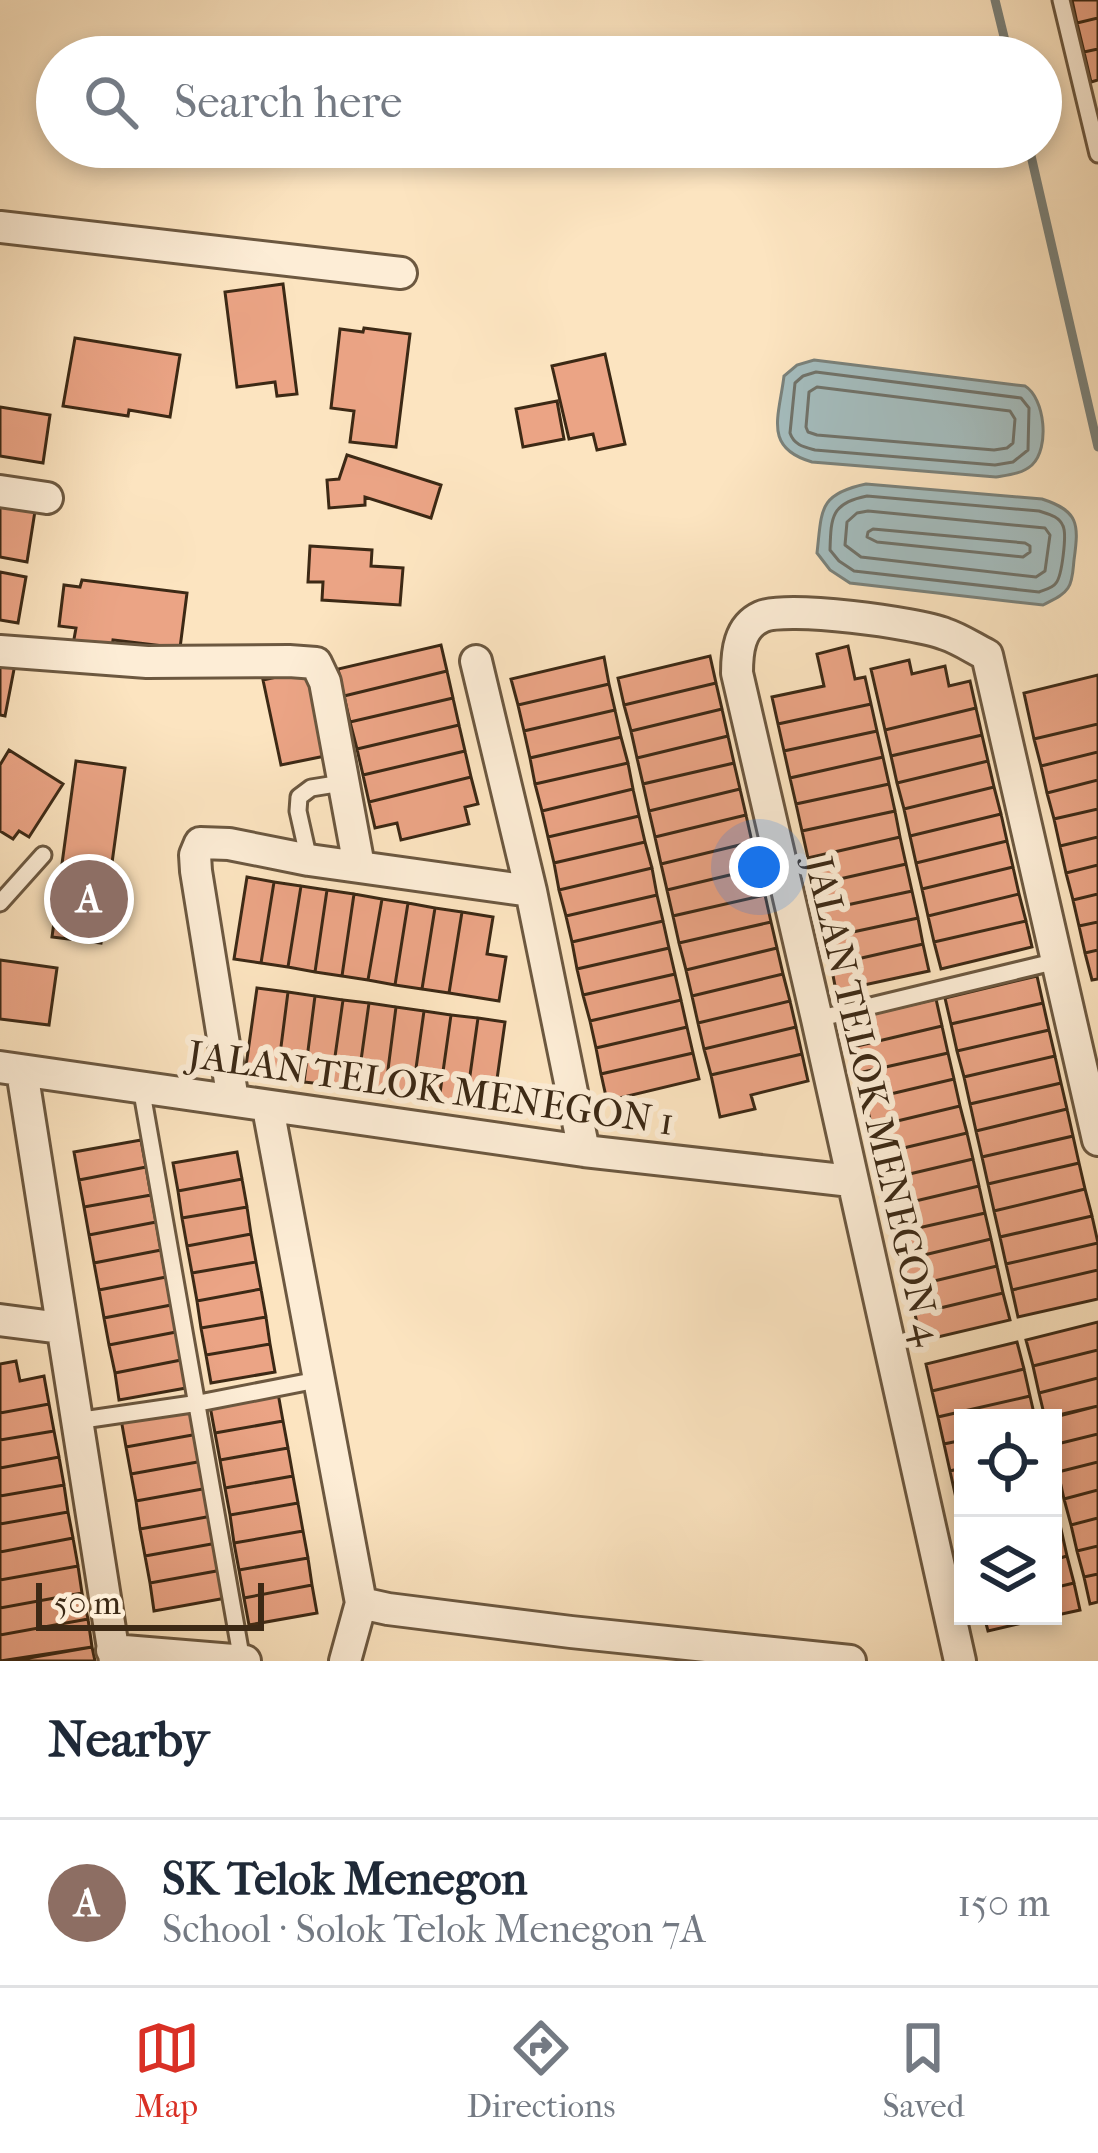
<!DOCTYPE html>
<meta charset="utf-8">
<style>
body{margin:0;font-family:"IM FELL French Canon",serif;background:#f6f6f7;color:#1f2937}
.controls{position:absolute;right:36px;bottom:36px;display:grid;overflow:hidden;border-radius:0px;box-shadow:0 6px 18px #0003}
.controls button{width:108px;height:108px;display:grid;place-items:center;padding:0;border:0;border-bottom:3px solid #e0e1e3;background:#fff;color:#1f2937;font:60px sans-serif}
.scale{position:absolute;left:36px;bottom:30px;width:228px;box-sizing:border-box;padding-left:12px;border:6px solid #3c2915;border-top:0;font-size:33px;line-height:42px;white-space:nowrap;color:#3c2915;-webkit-text-stroke:9px #fdedd6;paint-order:stroke}
.you{position:absolute;left:759px;top:867px;width:42px;height:42px;margin:-30px;border:9px solid #fff;border-radius:50%;background:#1a73e8;box-shadow:0 0 0 18px #1a73e833}
.badge{display:grid;place-items:center;width:78px;height:78px;border-radius:50%;background:#d93025;color:#fff;font-size:39px;font-weight:700}
.pin{position:absolute;translate:-50% -50%;border:6px solid #fff;box-shadow:0 3px 12px #0006}
.list{margin:0;padding:0;list-style:none}
h2{display:flex;justify-content:space-between;align-items:center;height:156px;margin:0;padding:0 48px;font-size:51px}
h2 small{font-size:39px;font-weight:400;color:#747a83}
.list li{display:grid;grid-template-columns:78px 1fr auto;gap:36px;align-items:center;box-sizing:border-box;height:168px;padding:0 48px;border-top:3px solid #e0e1e3}
.list b{display:block;font-size:45px;white-space:nowrap}
.list p{margin:0;font-size:39px;white-space:nowrap;color:#747a83}
.list em{font-size:39px;font-style:normal;color:#747a83}
.icon{flex:none;width:66px;height:66px;fill:none;stroke:currentColor;stroke-width:2;stroke-linecap:round;stroke-linejoin:round}
.map{position:relative;flex:none;width:1098px;height:1661px;overflow:hidden}
.search{position:absolute;background:#fff;box-shadow:0 6px 18px #0003;left:36px;right:36px;top:36px;height:132px;display:flex;align-items:center;gap:30px;box-sizing:border-box;padding:0 42px;border-radius:66px;color:#747a83;font-size:45px}
.sheet{height:324px;background:#fff}
nav{display:flex;justify-content:space-around;align-items:center;box-sizing:border-box;height:168px;border-top:3px solid #e0e1e3;background:#fff;font-size:33px;color:#747a83}
nav a{display:grid;justify-items:center;gap:6px}
nav .on{color:#d93025}
.map>svg:first-child{display:block}
.water{fill:#a4bcbd;stroke:#7a817a;stroke-width:3}
.lines{fill:none;stroke-linecap:round;stroke-linejoin:round}
.shore{stroke:#707269;stroke-width:3}
.stream{stroke:#7a817a;stroke-width:9}
.building{fill:#eba485;stroke:#3c2915;stroke-width:3}
.lane-casing{stroke:#6c5840;stroke-width:21}
.street-casing{stroke:#6c5840;stroke-width:36}
.lane{stroke:#fdedd6;stroke-width:15}
.street{stroke:#fdedd6;stroke-width:30}
.labels{text-anchor:middle;dominant-baseline:central;stroke-width:12;stroke-linejoin:round;paint-order:stroke}
.street-label{font-size:39px;fill:#3c2915;stroke:#fdedd6}
</style>
<div class="map">
<svg width="1098" height="1661" viewBox="0 0 1098 1661">
<rect width="100%" height="100%" fill="#fce4c0"/>
<filter id="stains"><feTurbulence type="fractalNoise" baseFrequency=".00167" numOctaves="4"/><feColorMatrix values="0 0 0 0 .2 0 0 0 0 .09 0 0 0 0 .02 0 0 0 .5 -.17"/></filter>
<radialGradient id="worn" r=".72"><stop offset=".6" stop-color="#630" stop-opacity="0"/><stop offset="1" stop-color="#630" stop-opacity=".3"/></radialGradient>
<path class="water" d="M814 360 1025 386C1045 398 1050 448 1032 465 1022 474 1008 475 996 477L812 462C763 448 779 417 784 376L797 365Z
M866 484 1042 499C1079 511 1079 524 1074 560 1073 569 1073 581 1068 588 1062 597 1052 600 1043 605L850 583 830 570 817 553C822 510 818 494 866 484Z"/>
<g class="lines">
<path class="shore" d="M816 372 1021 398 1029 408 1028 450 1013 462 995 465 815 450C804 447 794 445 790 433L795 383 803 376Z
M817 387 1010 411 1015 419 1013 443 1007 448 994 450 817 435 808 432 806 427 809 392Z
M867 496 1039 511C1048 514 1059 516 1063 526 1067 534 1062 576 1056 583 1053 588 1044 590 1039 592L854 571 839 561 830 550C831 517 831 503 867 496Z
M868 511 1045 528 1050 535 1045 571 1036 577 861 557 845 545 847 522 857 513Z
M873 529 1025 543 1030 546V552L1023 557 877 542 867 537 868 532Z"/>
<path class="stream" d="M995 0 1009 57
M1029 147 1098 447"/>
</g>
<path class="building" d="M1072 0H1098V18L1077 23Z
M1098 18V49L1084 52 1077 23Z
M1098 49V80L1091 82 1084 52Z
M283 284 297 394 277 396 275 382 237 387 225 292Z
M364 328 410 334 396 447 350 442 354 411 331 408 340 329 363 332Z
M75 338 180 355 170 417 129 410 128 416 63 406Z
M605 354 625 444 597 450 593 434 569 439 552 366Z
M557 401 564 439 523 447 516 409Z
M0 407 50 415 43 463 0 456Z
M347 455 441 485 431 518 365 497V505L329 508 327 480 339 479Z
M0 495 22 509 35 511 27 562 0 557Z
M310 546 372 550 371 566 403 568 400 605 322 600 323 582H308Z
M0 572 26 577 18 623 0 620Z
M82 580 187 593 180 648 113 640 111 655 72 650 76 628 59 626 64 585 80 587Z
M441 645 447 671 344 696 338 669Z
M848 646 855 679 865 677 871 704 778 724 772 697 824 686 817 654Z
M0 656 16 659 5 716 0 715Z
M710 656 716 683 624 705 618 678Z
M604 657 609 684 518 705 511 679Z
M909 660 912 674 945 666 949 686 970 681 976 708 885 730 871 669Z
M308 670 325 756 281 765 263 680Z
M447 671 453 698 350 722 344 696Z
M1098 675V724L1034 739 1024 693Z
M716 683 722 709 631 731 624 705Z
M609 684 615 710 524 731 518 705Z
M453 698 459 725 357 749 350 722Z
M871 704 877 731 784 751 778 724Z
M976 708 982 735 891 756 885 730Z
M722 709 728 736 637 758 631 731Z
M615 710 621 737 530 758 524 731Z
M1098 724V752L1041 766 1034 739Z
M459 725 465 751 363 775 357 749Z
M877 731 883 757 790 778 784 751Z
M982 735 988 761 897 783 891 756Z
M728 736 734 763 643 784 637 758Z
M621 737 628 763 535 784 530 758Z
M9 750 63 784 29 837 19 831 13 839 0 831V765Z
M465 751 471 777 369 802 363 775Z
M1098 752V780L1047 793 1041 766Z
M883 757 889 784 796 804 790 778Z
M76 761 125 768 101 943 52 937Z
M988 761 994 787 904 809 897 783Z
M628 763 633 789 542 811 535 784Z
M734 763 740 789 649 811 643 784Z
M471 777 478 804 465 807 469 824 401 840 397 823 375 828 369 802Z
M1098 780V809L1054 819 1047 793Z
M889 784 895 811 802 831 796 804Z
M994 787 1001 814 910 836 904 809Z
M633 789 639 816 548 837 542 811Z
M740 789 746 815 655 837 649 811Z
M1098 809V837L1060 846 1054 819Z
M895 811 900 837 808 858 802 831Z
M1001 814 1007 841 916 863 910 836Z
M746 815 752 842 661 864 655 837Z
M639 816 645 842 554 863 548 837Z
M900 837 906 864 813 885 808 858Z
M1098 837V865L1066 873 1060 846Z
M1007 841 1013 867 922 889 916 863Z
M645 842 652 868 559 890 554 863Z
M752 842 759 868 667 890 661 864Z
M906 864 912 891 819 911 813 885Z
M1098 865V894L1073 900 1066 873Z
M1013 867 1019 894 928 916 922 889Z
M652 868 657 895 566 916 559 890Z
M759 868 765 895 673 916 667 890Z
M247 877 274 882 261 963 234 959Z
M274 882 301 886 288 967 261 963Z
M301 886 327 890 315 972 288 967Z
M327 890 354 894 342 976 315 972Z
M912 891 918 918 825 938 819 911Z
M354 894 382 899 368 980 342 976Z
M1019 894 1026 921 934 942 928 916Z
M1098 894V922L1079 926 1073 900Z
M657 895 663 921 572 942 566 916Z
M765 895 771 922 679 943 673 916Z
M382 899 408 903 395 985 368 980Z
M408 903 435 908 422 989 395 985Z
M435 908 462 912 449 993 422 989Z
M462 912 493 917 487 954 506 957 499 1001 449 993Z
M918 918 923 944 831 965 825 938Z
M663 921 669 948 577 969 572 942Z
M1026 921 1032 947 941 969 934 942Z
M771 922 777 948 686 970 679 943Z
M1098 922V950L1085 953 1079 926Z
M923 944 929 971 836 991 831 965Z
M669 948 675 974 583 995 577 969Z
M777 948 783 974 692 996 686 970Z
M1098 950V979L1092 980 1085 953Z
M0 960 57 968 49 1025 0 1019Z
M675 974 681 1000 590 1021 583 995Z
M783 974 790 1001 698 1023 692 996Z
M1037 976 1043 1003 951 1024 945 998Z
M257 988 288 992 277 1078 245 1073Z
M288 992 315 996 304 1082 277 1078Z
M315 996 343 1000 331 1085 304 1082Z
M936 999 942 1026 853 1047 847 1020Z
M343 1000 369 1003 357 1089 331 1085Z
M681 1000 687 1027 596 1048 590 1021Z
M790 1001 796 1027 704 1049 698 1023Z
M369 1003 396 1007 385 1093 357 1089Z
M1043 1003 1049 1030 957 1051 951 1024Z
M396 1007 424 1011 412 1097 385 1093Z
M424 1011 451 1015 439 1100 412 1097Z
M451 1015 478 1018 466 1104 439 1100Z
M478 1018 505 1022 493 1108 466 1104Z
M942 1026 948 1053 859 1073 853 1047Z
M687 1027 693 1053 601 1074 596 1048Z
M796 1027 802 1054 711 1075 704 1049Z
M1049 1030 1055 1056 964 1077 957 1051Z
M693 1053 699 1079 607 1101 601 1074Z
M948 1053 954 1079 865 1100 859 1073Z
M802 1054 808 1081 751 1095 755 1109 720 1117 711 1075Z
M1055 1056 1061 1083 970 1104 964 1077Z
M954 1079 960 1106 872 1127 865 1100Z
M1061 1083 1067 1109 976 1131 970 1104Z
M960 1106 967 1133 878 1154 872 1127Z
M1067 1109 1073 1136 982 1157 976 1131Z
M967 1133 973 1159 884 1180 878 1154Z
M1073 1136 1079 1163 988 1184 982 1157Z
M141 1140 146 1167 79 1180 74 1152Z
M237 1152 242 1179 178 1191 173 1163Z
M973 1159 979 1186 890 1207 884 1180Z
M1079 1163 1085 1189 994 1211 988 1184Z
M146 1167 151 1195 84 1207 79 1180Z
M242 1179 247 1207 182 1218 178 1191Z
M979 1186 985 1213 896 1233 890 1207Z
M1085 1189 1092 1216 1000 1237 994 1211Z
M151 1195 156 1222 89 1235 84 1207Z
M247 1207 251 1234 187 1246 182 1218Z
M985 1213 991 1239 903 1260 896 1233Z
M1092 1216 1098 1243 1006 1264 1000 1237Z
M156 1222 161 1250 94 1263 89 1235Z
M251 1234 256 1262 192 1273 187 1246Z
M991 1239 997 1266 909 1287 903 1260Z
M1098 1243V1270L1012 1290 1006 1264Z
M161 1250 166 1277 99 1290 94 1263Z
M256 1262 261 1289 197 1301 192 1273Z
M997 1266 1003 1293 915 1314 909 1287Z
M1098 1270V1299L1018 1317 1012 1290Z
M166 1277 171 1305 104 1318 99 1290Z
M261 1289 266 1317 201 1328 197 1301Z
M1003 1293 1010 1320 921 1341 915 1314Z
M171 1305 176 1332 109 1345 104 1318Z
M266 1317 270 1344 206 1355 201 1328Z
M1098 1322V1350L1033 1366 1026 1340Z
M176 1332 181 1360 115 1373 109 1345Z
M1017 1342 1024 1369 932 1391 926 1364Z
M270 1344 275 1372 211 1383 206 1355Z
M1098 1350V1378L1039 1393 1033 1366Z
M181 1360 186 1388 119 1400 115 1373Z
M16 1361 20 1381 44 1376 49 1404 0 1413V1364Z
M1024 1369 1030 1396 938 1417 932 1391Z
M1098 1378V1406L1045 1418 1039 1393Z
M278 1393 283 1421 215 1433 210 1406Z
M1030 1396 1035 1418H963V1440L944 1444 938 1417Z
M49 1404 54 1431 0 1440V1413Z
M193 1406 198 1434 126 1447 121 1419Z
M1098 1406V1434L1053 1445V1418H1051Z
M283 1421 288 1448 220 1460 215 1433Z
M54 1431 59 1457 0 1468V1440Z
M198 1434 203 1461 131 1474 126 1447Z
M1098 1434V1462L1058 1472 1053 1445Z
M963 1440V1468L950 1471 944 1444Z
M288 1448 293 1476 225 1488 220 1460Z
M59 1457 64 1485 0 1496V1468Z
M203 1461 208 1488 136 1501 131 1474Z
M1098 1462V1490L1064 1499 1058 1472Z
M963 1468V1496L956 1498 950 1471Z
M293 1476 298 1503 230 1515 225 1488Z
M64 1485 68 1512 0 1524V1496Z
M208 1488 212 1516 140 1529 136 1501Z
M1098 1490V1518L1071 1525 1064 1499Z
M298 1503 303 1531 234 1543 230 1515Z
M68 1512 73 1538 0 1552V1524Z
M212 1516 217 1543 145 1556 140 1529Z
M1098 1518V1546L1077 1551 1071 1525Z
M1061 1529 1067 1556 1053 1560V1531Z
M303 1531 308 1558 239 1570 234 1543Z
M73 1538 78 1566 0 1580V1552Z
M217 1543 222 1570 150 1583 145 1556Z
M1098 1546V1574L1084 1577 1077 1551Z
M1067 1556 1074 1583 1053 1588V1560Z
M308 1558 312 1585 244 1598 239 1570Z
M78 1566 82 1593 0 1608V1580Z
M222 1570 226 1598 154 1611 150 1583Z
M1098 1574V1602L1090 1604 1084 1577Z
M1074 1583 1080 1610 1053 1616V1588Z
M312 1585 317 1613 249 1625 244 1598Z
M82 1593 88 1619 0 1635V1608Z
M984 1616H1052L988 1631Z
M88 1619 92 1647 0 1661V1635Z
M92 1647 95 1661H12Z"/>
<g class="lines">
<defs>
<path id="lane" d="M1061 0 1098 154
M309 860 298 811 299 797 311 788 342 783
M0 903 43 855
M817 1019 1057 961
M141 1087 242 1661
M76 1421 199 1403 317 1380"/>
<path id="street" d="M0 227 401 273
M0 491 47 498
M0 651 147 662 289 661 316 663 325 682 359 866
M476 661 531 891 584 1151
M0 1067 584 1151 851 1181
M22 1071 115 1661
M233 1100 196 871 195 855 200 843 229 844 309 860 531 891
M268 1108 361 1603 388 1609 571 1632 850 1661
M0 1320 61 1328
M112 1650 245 1661
M345 1661 361 1603
M960 1661 817 1019 737 673C737 652 739 627 761 617 786 605 917 623 945 634 960 639 973 648 987 655L1098 1140"/>
</defs>
<use href="#lane" class="lane-casing"/>
<use href="#street" class="street-casing"/>
<use href="#lane" class="lane"/>
<use href="#street" class="street"/>
</g>
<g class="labels">
<g class="street-label">
<text transform="translate(431 1088) rotate(8)">JALAN TELOK MENEGON 1</text>
<text transform="translate(874 1101) rotate(77)">JALAN TELOK MENEGON 4</text>
</g>
</g>
<rect width="100%" height="100%" filter="url(#stains)"/>
<rect width="100%" height="100%" fill="url(#worn)"/>
</svg>
<div class="controls">
<button><svg class="icon" aria-label="locate" viewBox="0 0 24 24"><circle cx="12" cy="12" r="6"/><path d="M12 2v4M12 18v4M2 12h4M18 12h4"/></svg></button>
<button><svg class="icon" aria-label="layers" viewBox="0 0 24 24"><path d="M12 4l9 5-9 5-9-5zM3 14l9 5 9-5"/></svg></button>
</div>
<div class="scale">50 m</div>
<div class="you"></div>
<div class="pin badge" style="left:89px;top:899px;background:#8d6e63">A</div>
<div class="search"><svg class="icon" aria-label="search" viewBox="0 0 24 24"><circle cx="10" cy="10" r="6"/><path d="M15 15l6 6"/></svg>Search here</div>
</div>
<section class="sheet">
<h2>Nearby<small></small></h2>
<ul class="list">
<li><span class="badge" style="background:#8d6e63">A</span><div><b>SK Telok Menegon</b><p>School · Solok Telok Menegon 7A</p></div><em>150 m</em></li>
</ul>
</section>
<nav>
<a class="on"><svg class="icon" aria-label="map" viewBox="0 0 24 24"><path d="M3 6l6-2 6 2 6-2v14l-6 2-6-2-6 2zM9 4v14M15 6v14"/></svg>Map</a>
<a><svg class="icon" aria-label="directions" viewBox="0 0 24 24"><path d="M12 3l9 9-9 9-9-9zM9 14v-3h6M13 9l2 2-2 2"/></svg>Directions</a>
<a><svg class="icon" aria-label="saved" viewBox="0 0 24 24"><path d="M7 4h10v16l-5-4-5 4z"/></svg>Saved</a>
</nav>
